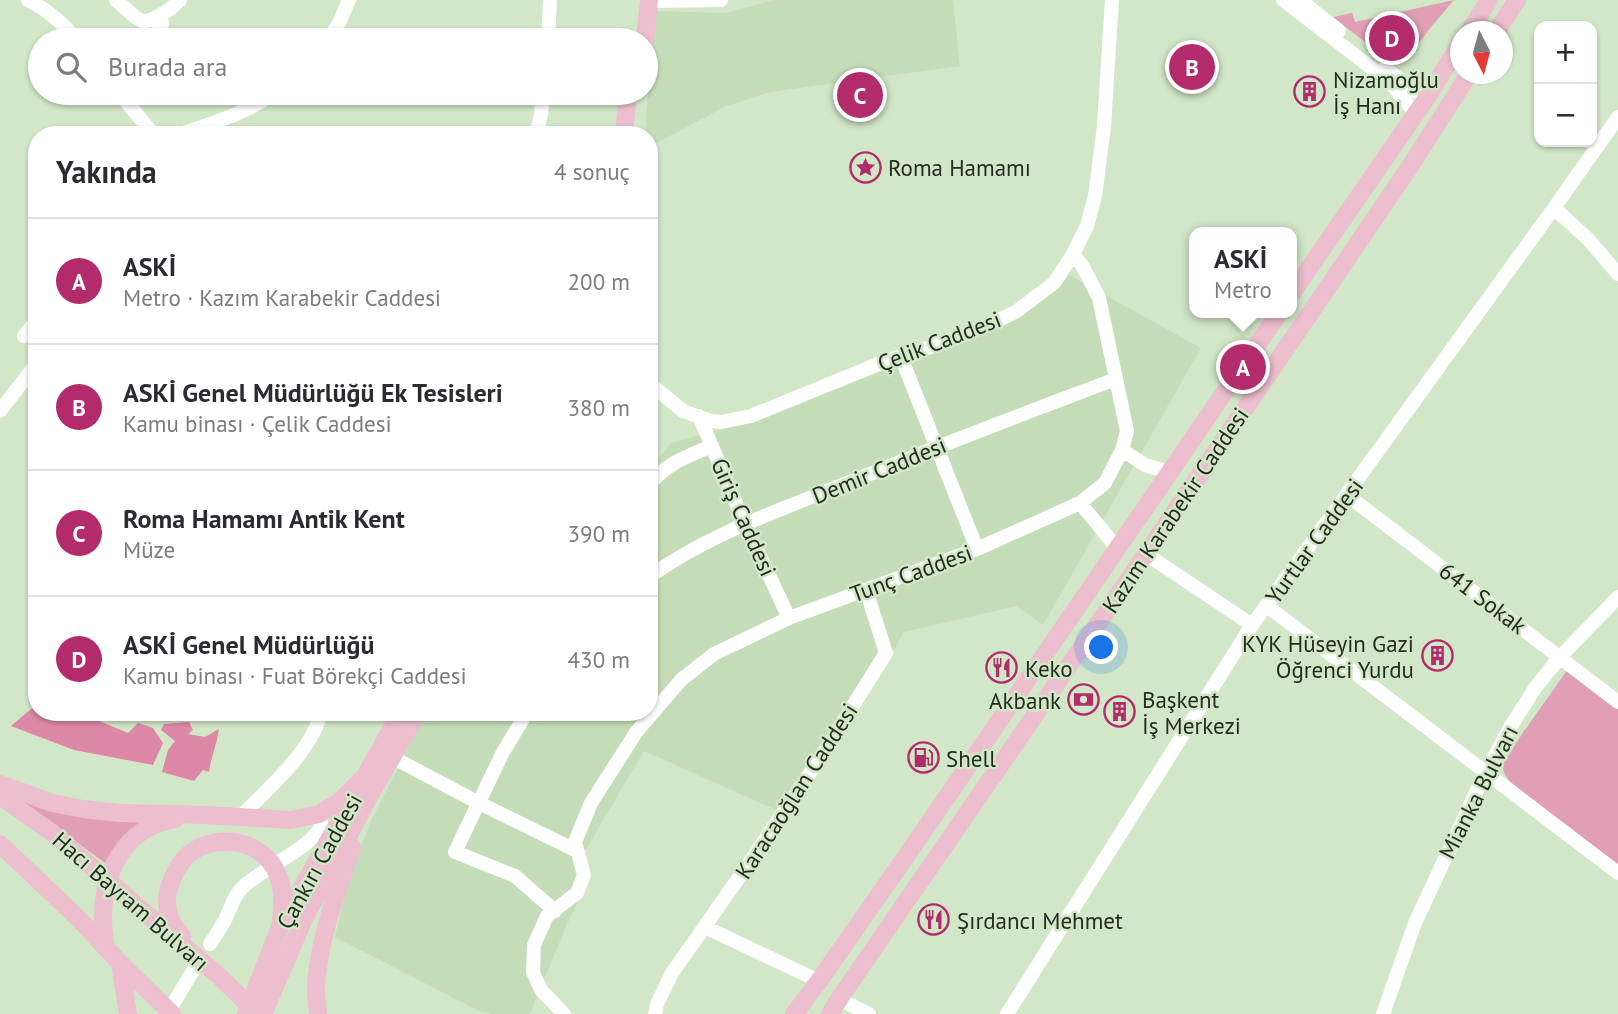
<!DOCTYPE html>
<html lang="tr">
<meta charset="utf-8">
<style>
body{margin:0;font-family:"PT Sans",sans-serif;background:#f2f2f3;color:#2b2b33}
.controls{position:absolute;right:21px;top:21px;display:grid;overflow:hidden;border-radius:14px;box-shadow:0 2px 5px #0004}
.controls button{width:63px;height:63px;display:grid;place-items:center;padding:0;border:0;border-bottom:2px solid #e1e1e2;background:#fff;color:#2b2b33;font:35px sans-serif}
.compass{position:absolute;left:1450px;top:21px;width:63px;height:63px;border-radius:50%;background:#fff;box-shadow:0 2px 5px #0004;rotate:174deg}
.you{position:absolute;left:1102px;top:648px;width:24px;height:24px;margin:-18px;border:5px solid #fff;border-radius:50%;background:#1a73e8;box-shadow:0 0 0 10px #1a73e833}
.badge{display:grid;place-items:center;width:46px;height:46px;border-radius:50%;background:#b42b6b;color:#fff;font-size:23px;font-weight:700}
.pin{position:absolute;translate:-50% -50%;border:4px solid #fff;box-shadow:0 2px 7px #0006}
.popup{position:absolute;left:1189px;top:227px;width:108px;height:91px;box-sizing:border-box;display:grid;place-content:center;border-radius:14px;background:#fff;filter:drop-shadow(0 2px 5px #0005);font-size:23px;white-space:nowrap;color:#7c7c81}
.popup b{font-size:26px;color:#2b2b33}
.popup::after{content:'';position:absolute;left:50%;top:100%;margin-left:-14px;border:14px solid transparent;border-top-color:#fff}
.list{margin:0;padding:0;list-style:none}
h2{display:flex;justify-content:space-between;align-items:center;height:91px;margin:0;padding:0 28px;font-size:30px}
h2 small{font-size:23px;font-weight:400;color:#7c7c81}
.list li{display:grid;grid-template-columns:46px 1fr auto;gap:21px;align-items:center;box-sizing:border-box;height:126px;padding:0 28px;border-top:2px solid #e1e1e2}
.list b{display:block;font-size:26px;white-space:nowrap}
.list p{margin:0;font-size:23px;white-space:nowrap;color:#7c7c81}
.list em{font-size:23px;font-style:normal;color:#7c7c81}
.icon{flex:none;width:38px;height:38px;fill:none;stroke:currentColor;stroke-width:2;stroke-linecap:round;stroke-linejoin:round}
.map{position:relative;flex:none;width:1618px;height:1014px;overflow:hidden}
.search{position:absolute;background:#fff;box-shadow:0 2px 5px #0004;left:28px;top:28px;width:630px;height:77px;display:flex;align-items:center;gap:18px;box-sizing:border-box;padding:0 24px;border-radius:38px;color:#7c7c81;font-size:26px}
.panel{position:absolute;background:#fff;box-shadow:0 2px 5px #0004;left:28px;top:126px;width:630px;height:595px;border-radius:28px}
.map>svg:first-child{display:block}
.built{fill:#c4dcb7}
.green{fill:#e09fb5}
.forest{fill:#dd88a6}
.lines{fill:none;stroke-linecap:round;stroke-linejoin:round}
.minor{stroke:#fff;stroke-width:14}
.major{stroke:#ecbece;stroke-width:18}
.labels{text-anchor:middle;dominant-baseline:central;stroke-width:5;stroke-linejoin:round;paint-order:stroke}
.poi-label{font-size:23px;fill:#252d21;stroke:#d2e7c8;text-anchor:start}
.street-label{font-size:23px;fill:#252d21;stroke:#d2e7c8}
</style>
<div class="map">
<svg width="1618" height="1014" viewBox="0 0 1618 1014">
<rect width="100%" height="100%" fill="#d2e7c8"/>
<path class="built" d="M774 0H953L960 66 770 92 724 107 649 147V135H645L654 11 726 13Z
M1069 275 1201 348 1043 625 1016 606 904 632 831 754 790 816 644 751 585 851 588 868 586 885 565 929 530 1014H491L479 1011 335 937 350 874 371 821 426 712H649V470L671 443 765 418 1006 322 1059 288Z"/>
<path class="green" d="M1454 0 1431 27 1410 55 1403 50 1398 57 1389 50 1384 57 1333 17 1352 13 1355 22Z
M1568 669 1618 709V865L1513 784C1507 778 1502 773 1503 764L1522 734Z
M13 795 144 820 122 840 105 863Z"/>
<path class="forest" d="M37 704V712H71L99 721 128 733 138 723 153 728 163 743 153 765 74 750 11 726Z
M189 722 193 730 188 734 205 737 219 729C217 744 211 757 209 772L203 770 194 781 162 772 168 750 175 741 161 730 164 724Z"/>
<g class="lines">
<path class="minor" d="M28 0C48 10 63 23 77 40
M116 0 135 17 144 22C157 18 170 10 180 0
M1283 0 1390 82 1416 114
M1300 0 1339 31
M649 1 721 0
M154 40 162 24 160 15
M328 40 339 23 349 0
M548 40 550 0
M1385 68 1426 99
M119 93 154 135
M178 135C212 123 245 114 274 93
M536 135 541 115 543 93
M1554 208 1589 240 1618 274
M24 336 37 320
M901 357 977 549
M649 383 683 411 711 421 721 422 751 416 888 360 934 346 991 324 1017 311 1054 283 1073 254 1087 226 1095 196 1104 126 1112 0
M35 409H37
M0 411 37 363
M699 416 745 524 789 618
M1122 450 1145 465 1169 472
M649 486C664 464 688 456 712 446
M1347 495 1618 702
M1080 503 1117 548
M1146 554 1252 625
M649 577C706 536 772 513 837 487 929 450 1022 414 1116 379
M1267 606 1618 873
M292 712 312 714 320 717
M527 712 502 754 455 852 515 876 555 911
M392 757 479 803 577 851
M240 817C264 793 317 746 320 712
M705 927 819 981
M210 944C215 936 220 929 225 920 230 910 234 895 243 887 265 866 307 851 322 826L319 814
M839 999 869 1014
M167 1014 193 971
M564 1014 541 990 533 972 534 945 547 916 577 893 584 875 575 842 591 803 637 731 682 679 714 654 789 618 977 549 1080 503 1105 483 1122 450 1127 431 1099 298 1083 267 1073 254
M655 1014 657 1004 672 973 754 856 822 755 886 653 866 590
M1007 1014 1252 625 1554 208 1618 117
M1383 1014 1415 923 1485 773 1511 726 1535 688 1560 657 1618 597"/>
<path class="major" d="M1469 32 1489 0
M1496 32 1517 0
M645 40 649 0
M624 135 628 93
M1292 293 1426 99 1460 44
M0 784 52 803 83 809 120 813 206 815 291 820 319 814 339 802 366 775
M0 796 51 832 220 977 257 1013
M0 844 79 919 120 963 172 1014
M182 936C167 919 163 903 171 882 176 870 182 858 193 851 221 833 263 841 277 873 284 888 283 905 281 921
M106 948C95 894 113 829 175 819
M120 963 128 1014
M246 1014 280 927 401 712
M263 1014 304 919 369 797 418 712
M318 1014C317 1005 316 995 316 986 319 938 337 892 352 847
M794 1014 819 981 914 845 1279 313
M830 1014 839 999 1146 554 1409 168 1469 74"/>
</g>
<defs>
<symbol id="building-ring" viewBox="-11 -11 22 22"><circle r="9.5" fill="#d2e7c8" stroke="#b42b6b" stroke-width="1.5"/><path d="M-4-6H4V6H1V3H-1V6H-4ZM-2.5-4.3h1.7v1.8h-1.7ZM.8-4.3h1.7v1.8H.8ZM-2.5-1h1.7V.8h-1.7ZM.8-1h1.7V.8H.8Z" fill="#b42b6b"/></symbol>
<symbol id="sight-ring" viewBox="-11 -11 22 22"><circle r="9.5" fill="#d2e7c8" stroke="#b42b6b" stroke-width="1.5"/><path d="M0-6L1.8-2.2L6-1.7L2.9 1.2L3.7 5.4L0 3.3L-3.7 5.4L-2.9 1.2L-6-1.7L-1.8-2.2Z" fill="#b42b6b"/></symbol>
<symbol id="restaurant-ring" viewBox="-11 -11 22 22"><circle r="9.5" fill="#d2e7c8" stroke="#b42b6b" stroke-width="1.5"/><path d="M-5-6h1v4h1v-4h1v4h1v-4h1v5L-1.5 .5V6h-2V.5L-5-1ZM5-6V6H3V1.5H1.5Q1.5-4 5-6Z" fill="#b42b6b"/></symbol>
<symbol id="bank-ring" viewBox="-11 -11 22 22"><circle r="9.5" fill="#d2e7c8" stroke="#b42b6b" stroke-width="1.5"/><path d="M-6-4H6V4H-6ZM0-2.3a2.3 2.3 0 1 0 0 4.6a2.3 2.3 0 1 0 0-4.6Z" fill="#b42b6b"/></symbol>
<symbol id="fuel-ring" viewBox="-11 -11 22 22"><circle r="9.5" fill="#d2e7c8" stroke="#b42b6b" stroke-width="1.5"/><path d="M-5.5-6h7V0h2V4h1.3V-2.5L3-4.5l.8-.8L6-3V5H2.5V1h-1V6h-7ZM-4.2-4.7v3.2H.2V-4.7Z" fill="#b42b6b"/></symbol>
</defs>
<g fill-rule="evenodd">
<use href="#building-ring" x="1292" y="74" width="35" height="35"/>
<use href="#sight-ring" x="848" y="150" width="35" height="35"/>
<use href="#building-ring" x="1420" y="638" width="35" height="35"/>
<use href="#restaurant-ring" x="984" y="650" width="35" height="35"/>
<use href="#bank-ring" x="1066" y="682" width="35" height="35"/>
<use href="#building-ring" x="1102" y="694" width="35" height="35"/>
<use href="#fuel-ring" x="906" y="740" width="35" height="35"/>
<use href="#restaurant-ring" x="916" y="902" width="35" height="35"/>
</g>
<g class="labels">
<g class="poi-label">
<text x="1333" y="79">Nizamoğlu<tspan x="1333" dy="26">İş Hanı</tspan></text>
<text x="888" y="167">Roma Hamamı</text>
<text x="1414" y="643" text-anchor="end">KYK Hüseyin Gazi<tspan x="1414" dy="26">Öğrenci Yurdu</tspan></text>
<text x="1025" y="668">Keko</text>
<text x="1142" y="699">Başkent<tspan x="1142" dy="26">İş Merkezi</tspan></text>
<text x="1061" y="700" text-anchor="end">Akbank</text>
<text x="946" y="758">Shell</text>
<text x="957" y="920">Şırdancı Mehmet</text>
</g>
<g class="street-label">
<text transform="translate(939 341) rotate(-21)">Çelik Caddesi</text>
<text transform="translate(879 470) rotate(-22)">Demir Caddesi</text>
<text transform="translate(1175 510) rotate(-56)">Kazım Karabekir Caddesi</text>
<text transform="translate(744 517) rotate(66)">Giriş Caddesi</text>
<text transform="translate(1314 541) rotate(-54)">Yurtlar Caddesi</text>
<text transform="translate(911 573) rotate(-20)">Tunç Caddesi</text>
<text transform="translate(1483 598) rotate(37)">641 Sokak</text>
<text transform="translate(796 791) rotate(-57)">Karacaoğlan Caddesi</text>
<text transform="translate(1478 792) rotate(-63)">Mianka Bulvarı</text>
<text transform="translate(319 861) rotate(-61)">Çankırı Caddesi</text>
<text transform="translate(131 901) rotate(41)">Hacı Bayram Bulvarı</text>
</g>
</g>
</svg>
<div class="controls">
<button>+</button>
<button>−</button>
</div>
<svg class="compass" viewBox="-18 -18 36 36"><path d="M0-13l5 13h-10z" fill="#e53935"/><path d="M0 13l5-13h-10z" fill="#7c7c81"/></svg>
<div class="you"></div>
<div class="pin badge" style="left:1243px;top:367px">A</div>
<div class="popup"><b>ASKİ</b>Metro</div>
<div class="pin badge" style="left:1192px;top:67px">B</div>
<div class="pin badge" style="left:860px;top:95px">C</div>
<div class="pin badge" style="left:1392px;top:38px">D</div>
<div class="search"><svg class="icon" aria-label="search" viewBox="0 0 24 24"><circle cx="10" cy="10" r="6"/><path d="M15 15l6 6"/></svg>Burada ara</div>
<section class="panel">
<h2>Yakında<small>4 sonuç</small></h2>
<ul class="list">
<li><span class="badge">A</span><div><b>ASKİ</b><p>Metro · Kazım Karabekir Caddesi</p></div><em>200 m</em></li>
<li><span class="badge">B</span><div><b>ASKİ Genel Müdürlüğü Ek Tesisleri</b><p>Kamu binası · Çelik Caddesi</p></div><em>380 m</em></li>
<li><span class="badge">C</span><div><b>Roma Hamamı Antik Kent</b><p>Müze</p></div><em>390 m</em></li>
<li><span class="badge">D</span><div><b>ASKİ Genel Müdürlüğü</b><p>Kamu binası · Fuat Börekçi Caddesi</p></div><em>430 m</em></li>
</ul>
</section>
</div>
